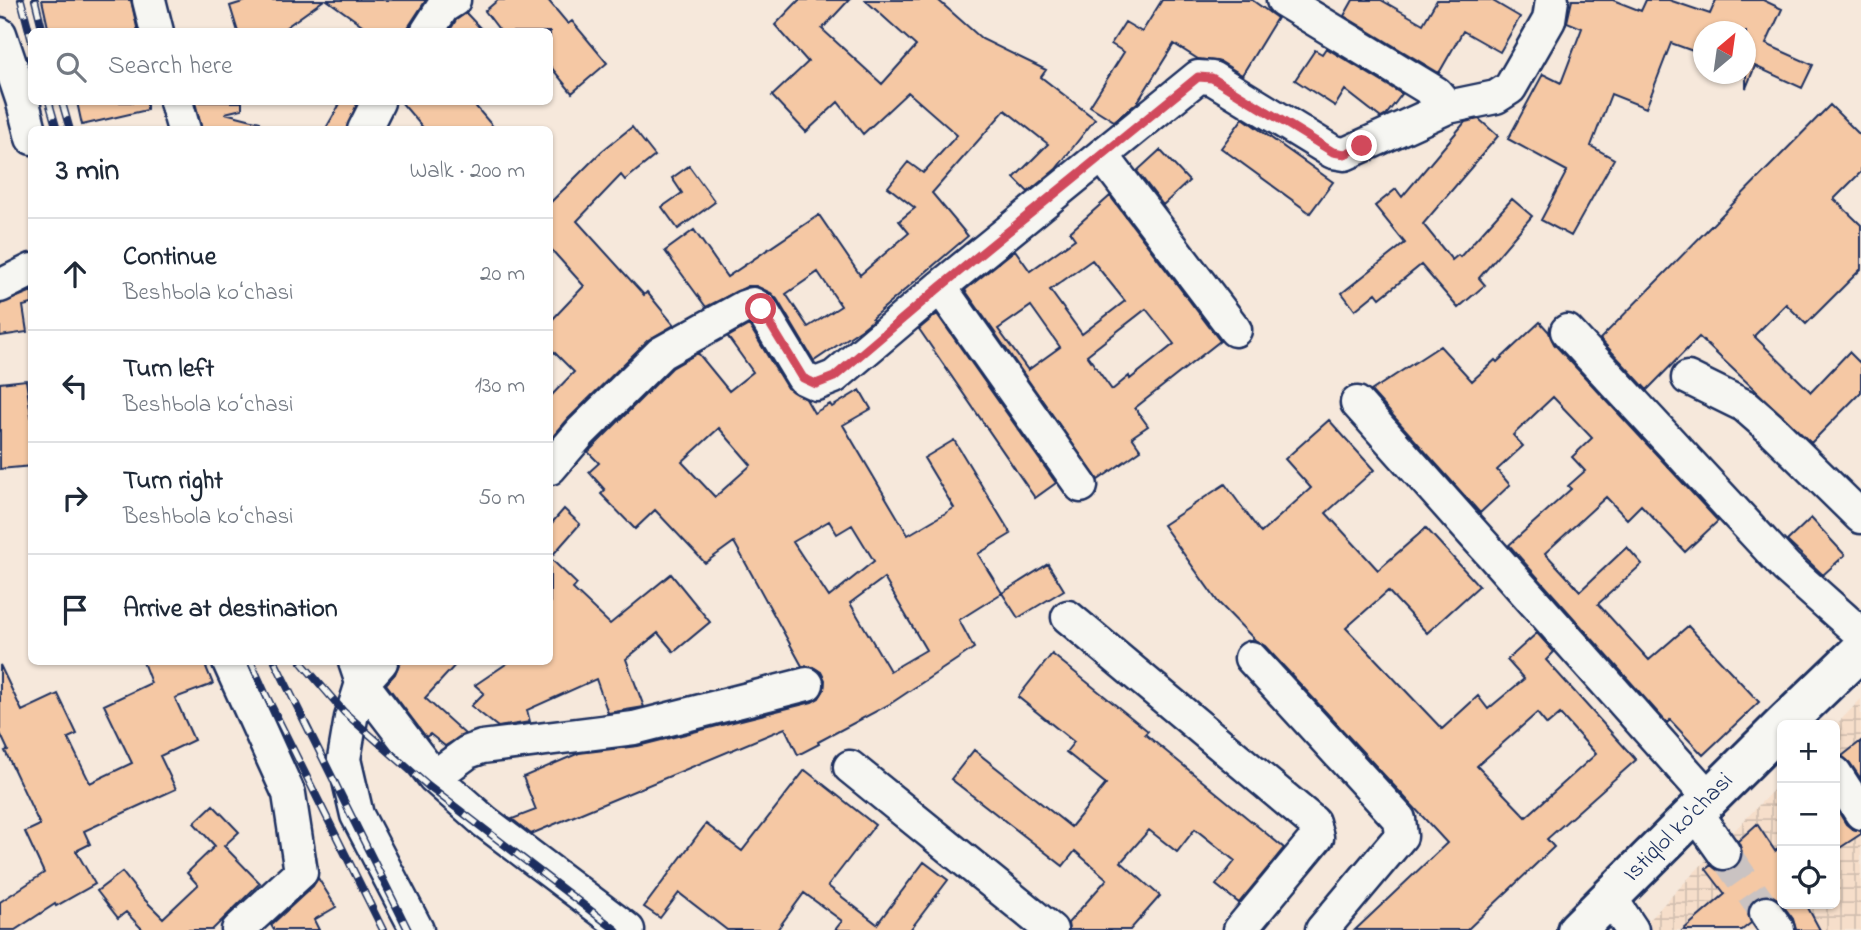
<!DOCTYPE html>
<meta charset="utf-8">
<style>
body{margin:0;font-family:"Indie Flower",sans-serif;background:#f2f2f3;color:#1f2937}
.controls{position:absolute;right:21px;bottom:21px;display:grid;overflow:hidden;border-radius:10px;box-shadow:0 2px 5px #0004}
.controls button{width:63px;height:63px;display:grid;place-items:center;padding:0;border:0;border-bottom:2px solid #e0e1e3;background:#fff;color:#1f2937;font:35px sans-serif}
.compass{position:absolute;left:1693px;top:21px;width:63px;height:63px;border-radius:50%;background:#fff;box-shadow:0 2px 5px #0004;rotate:29deg}
.stop{position:absolute;width:21px;height:21px;margin:-16px;border:5px solid #d1495b;border-radius:50%;background:#fff}
.stop.end{background:#d1495b;border-color:#fff;box-shadow:0 2px 7px #0008}
.list{margin:0;padding:0;list-style:none}
h2{display:flex;justify-content:space-between;align-items:center;height:91px;margin:0;padding:0 28px;font-size:30px}
h2 small{font-size:23px;font-weight:400;color:#747a83}
.list li{display:grid;grid-template-columns:46px 1fr auto;gap:21px;align-items:center;box-sizing:border-box;height:112px;padding:0 28px;border-top:2px solid #e0e1e3}
.list b{display:block;font-size:26px;white-space:nowrap}
.list p{margin:0;font-size:23px;white-space:nowrap;color:#747a83}
.list em{font-size:23px;font-style:normal;color:#747a83}
.icon{flex:none;width:38px;height:38px;fill:none;stroke:currentColor;stroke-width:2;stroke-linecap:round;stroke-linejoin:round}
.map{position:relative;flex:none;width:1861px;height:930px;overflow:hidden}
.search{position:absolute;background:#fff;box-shadow:0 2px 5px #0004;left:28px;top:28px;width:525px;height:77px;display:flex;align-items:center;gap:18px;box-sizing:border-box;padding:0 24px;border-radius:10px;color:#747a83;font-size:26px}
.panel{position:absolute;background:#fff;box-shadow:0 2px 5px #0004;left:28px;top:126px;width:525px;height:539px;border-radius:10px}
.map>svg:first-child{display:block}
.industrial{fill:url(#industrial-grid)}
.building{fill:#f5c8a4;stroke:#1b2f5e;stroke-width:2;fill-rule:evenodd}
.lines{fill:none;stroke-linecap:round;stroke-linejoin:round}
.minor-tunnel{stroke:#cac3c2;stroke-width:32;stroke-dasharray:32 16;stroke-linecap:butt}
.minor-casing{stroke:#1b2f5e;stroke-width:37}
.major-casing{stroke:#1b2f5e;stroke-width:44}
.minor{stroke:#f6f6f2;stroke-width:32}
.major{stroke:#f6f6f2;stroke-width:38}
.rail-casing{stroke:#1b2f5e;stroke-width:8}
.rail{stroke:#f6f6f2;stroke-width:5;stroke-dasharray:16;stroke-linecap:butt}
.route{stroke:#d1495b;stroke-width:9}
.labels{text-anchor:middle;dominant-baseline:central;stroke-width:6;stroke-linejoin:round;paint-order:stroke}
.street-label{font-size:24px;fill:#1b2f5e;stroke:#f6f6f2}
</style>
<div class="map">
<svg width="1861" height="930" viewBox="0 0 1861 930">
<defs>
<pattern id="industrial-grid" width="8" height="8" patternUnits="userSpaceOnUse" patternTransform="scale(1.75)"><rect width="8" height="8" fill="#f6deca"/><path d="M0 4h8M4 0v8" fill="none" stroke="#d2bfb0"/></pattern>
</defs>
<rect width="100%" height="100%" fill="#f6e8db"/>
<filter id="ink" filterUnits="userSpaceOnUse"><feTurbulence type="fractalNoise" baseFrequency=".0143" numOctaves="2"/><feDisplacementMap in="SourceGraphic" scale="14" xChannelSelector="R" yChannelSelector="G"/><feConvolveMatrix kernelMatrix="1 2 1 2 8 2 1 2 1" color-interpolation-filters="sRGB"/></filter>
<g filter="url(#ink)">
<path class="industrial" d="M1861 699V930H1639L1782 781V904H1835V726Z"/>
<path class="building" d="M42 0H131L138 32H49Z
M249 0H324L282 30 238 32 230 6Z
M327 0H426L405 32H372Z
M498 0H548L568 24 572 21 607 63 572 93 550 66V32H501L485 11Z
M799 0H849L822 29 882 84 916 46 865 0H938L982 39 1046 70 1041 77 1095 119 1056 169 1028 192 1014 178 1048 144 1005 110 932 193 968 236 872 318 873 320 863 328 814 361 777 299 771 293 756 286H748L706 307 665 251 694 230 727 277 819 215 860 275 909 233 899 221 915 208 888 187 908 162 923 173 957 135 908 92 863 134 838 102 806 132 772 96 808 62 775 25ZM818 272 841 306 808 327 786 294Z
M1162 0H1252L1277 18 1242 75 1221 62 1198 59 1174 44 1137 103 1114 121 1090 106 1124 52 1111 44 1125 22 1142 32Z
M1353 0H1381L1423 24 1437 0H1491L1520 17 1500 52 1463 31 1439 73 1344 16Z
M1572 0H1613L1641 11 1646 0H1669L1710 14 1716 0H1763L1782 9 1766 44 1813 65 1802 88 1755 66 1746 88V32H1704V55L1671 43 1646 108 1611 94 1591 146 1614 159 1571 236 1541 220 1567 171 1508 139 1543 74 1561 83 1582 28 1567 22Z
M466 13 484 32H449L456 20Z
M1326 48 1402 94 1386 115 1381 118 1345 90 1335 106 1295 80 1315 50 1322 54Z
M77 102H147V110L82 125Z
M195 102H242V109L225 113 260 122 259 130H202Z
M341 102H358L346 130H325Z
M401 102H472L496 130H425Z
M1830 105 1861 136V172L1834 199 1861 225V269L1806 324 1786 304 1754 336 1811 392 1849 352 1861 364V392L1811 443 1699 337 1647 390 1600 339Z
M1243 118 1333 182 1310 213 1221 148Z
M1479 119 1498 136 1423 224 1452 260 1458 255 1460 257 1512 199 1532 216 1479 278 1485 285 1458 308 1421 265 1380 298 1376 293 1355 310 1342 293 1405 243 1375 206 1396 189 1402 197 1465 122Z
M632 127 655 156 625 180 621 175 577 221 644 295 647 292 674 325 648 340 568 419 550 440V397L574 372 550 348V322L584 286 550 248V203L602 151Z
M1160 150 1189 181 1163 205 1137 171Z
M689 166 715 202 678 229 662 207 682 193 672 178Z
M1110 196 1220 341 1135 408 1148 426 1132 437 1141 450 1098 480 965 290 1015 250 1030 271 1075 239 1070 232ZM1092 260 1125 301 1082 334 1050 290ZM1031 306 1060 347 1028 370 998 329ZM1146 309 1174 344 1130 379 1129 376 1112 390 1087 355Z
M32 291V304L23 306 27 332 0 336V304Z
M937 314 1056 483 1035 498 919 329Z
M1540 322 1549 332 1554 344 1718 521 1685 552 1641 505 1627 519 1606 497 1545 553 1580 591 1627 547 1642 564 1598 604 1649 660 1688 626 1759 702 1703 755 1670 720 1667 723 1509 545 1571 489 1568 486 1585 471 1572 457 1592 438 1553 397 1513 435 1523 446 1497 470 1510 485 1480 513 1371 391 1440 346 1472 381 1495 360 1497 362Z
M749 325 787 388 806 399 814 413 830 404 832 407 860 390 871 409 843 425 908 535 954 508 924 458 954 440 1011 534 978 554 1002 593 959 620 974 648 890 704 818 742 819 744 798 755 785 728 531 834 512 819 536 810 523 777 579 753 638 746 812 702 819 698 824 690 825 680 821 672 813 667 802 666 734 542 705 563 655 510 635 529 601 494 605 490 589 472 599 463 588 452 672 368 698 353 729 391 753 372 728 337ZM719 428 751 465 715 497 682 462ZM829 521 837 534 852 525 874 561 829 597 793 542ZM884 578 926 650 890 671 850 603Z
M26 380 32 422V466L0 469V383Z
M1329 420 1374 470 1326 513 1378 570 1426 528 1479 586 1427 633 1388 591 1346 628 1442 729 1478 696 1488 709 1524 679 1507 660 1537 633 1554 652 1546 660 1636 760 1547 839 1554 847 1467 930H1355L1447 843 1265 646 1255 640 1218 602 1163 525 1225 484 1261 533 1311 488 1285 459ZM1537 713 1547 725 1560 714 1596 754 1526 817 1477 766Z
M564 509 580 524 550 558V525Z
M1811 518 1845 555 1823 575 1787 541Z
M550 558 577 584 573 589 610 624 671 574 710 622 674 652 658 633 626 659 644 707 608 713 596 679 527 710 530 722 498 727 471 706 484 693 475 685 509 662H550Z
M1048 564 1064 590 1018 618 1002 593Z
M1052 654 1148 731 1145 734 1284 848 1239 903 1216 885 1235 861 1195 829 1177 852 1149 830 1121 862 1160 896 1130 930H1069L1068 923 1107 879 1075 851 1063 866 951 779 974 750 1071 827 1106 784 1066 752 1074 742 1018 697Z
M143 662H204L213 684 175 698 194 740 160 756 176 789 84 831 90 844 76 851 95 884 56 906 55 904 15 930H0V902L44 873 25 832 40 825 5 751 8 750 0 733V665L22 711 58 694 77 734 68 738 90 783 132 763 104 705 151 683Z
M400 662H458L425 698 465 734 445 746 430 734 426 737 386 684 395 674Z
M1861 741V779L1850 763 1842 756Z
M805 770 875 825 828 886 877 924 924 862 948 880 910 930H835L842 921 804 893 777 930H727L679 893 660 918 644 907 706 824 742 851Z
M213 805 239 832 224 846 260 883 212 930H143L126 912 118 918 97 891 122 872 141 896 163 918 198 885 187 873 215 846 194 823Z
M1835 806 1846 824 1852 829 1861 831V834L1835 851Z
M1757 824 1775 851 1782 846V902L1773 896 1765 895 1756 898 1749 906 1748 914 1751 923 1742 930H1683L1725 894 1706 869 1711 865 1717 870 1725 871 1735 868 1741 860 1742 852 1738 841Z
M318 878 336 907 314 920 319 930H274L271 925 313 886Z
M1782 904H1806L1820 930H1796L1793 919Z"/>
<g class="lines">
<path class="minor-tunnel" d="M1724 853 1766 913"/>
<defs>
<path id="minor" d="M149 0 157 32
M1283 0 1436 93 1448 107
M427 32 443 7 454 0
M0 34 22 99 32 138
M176 102 184 130
M364 130 378 102
M1102 155 1235 330
M0 286 32 270
M940 287 1081 486
M1567 331 1786 567 1861 634
M1688 378 1745 406 1769 427 1861 517
M1357 403 1709 798
M550 468 581 432 661 353 744 307 753 304 761 309 803 378 816 384 834 377 940 287 1198 77 1212 78 1333 152 1345 154 1448 107 1496 97 1510 88 1549 20 1552 0
M1068 617 1313 822 1317 837 1240 930
M1251 658 1399 819 1401 836 1322 930
M229 662 289 794 301 872 238 930
M355 662 362 683 381 662
M362 683 434 777 485 822 628 930
M362 683 351 718 344 759 357 815 417 930
M850 767 1051 930
M1835 773 1861 813
M434 777 468 752 482 747 634 728 807 684
M1695 812 1724 853
M1610 897 1632 930
M1766 913 1778 930"/>
<path id="major" d="M1783 725 1861 650
M1577 930 1782 726"/>
</defs>
<use href="#minor" class="minor-casing"/>
<use href="#major" class="major-casing"/>
<use href="#minor" class="minor"/>
<use href="#major" class="major"/>
<defs>
<path id="rail" d="M21 0 32 42
M35 0 43 32
M49 102 57 130
M62 102 70 130
M251 662 265 693 383 930
M275 662 408 930
M301 662 344 712 428 786 616 930"/>
</defs>
<use href="#rail" class="rail-casing"/>
<use href="#rail" class="rail"/>
</g>
</g>
<g class="lines" filter="url(#ink)">
<path class="route" d="M761 309 803 378 816 384 834 377 940 287 1198 77 1212 78 1333 152 1345 154 1362 146"/>
</g>
<g class="labels">
<g class="street-label">
<text transform="translate(1679 828) rotate(-45)">Istiqlol ko'chasi</text>
</g>
</g>
</svg>
<div class="controls">
<button>+</button>
<button>−</button>
<button><svg class="icon" aria-label="locate" viewBox="0 0 24 24"><circle cx="12" cy="12" r="6"/><path d="M12 2v4M12 18v4M2 12h4M18 12h4"/></svg></button>
</div>
<svg class="compass" viewBox="-18 -18 36 36"><path d="M0-13l5 13h-10z" fill="#e53935"/><path d="M0 13l5-13h-10z" fill="#747a83"/></svg>
<div class="stop" style="left:761px;top:309px"></div>
<div class="stop end" style="left:1362px;top:146px"></div>
<div class="search"><svg class="icon" aria-label="search" viewBox="0 0 24 24"><circle cx="10" cy="10" r="6"/><path d="M15 15l6 6"/></svg>Search here</div>
<section class="panel">
<h2>3 min<small>Walk · 200 m</small></h2>
<ul class="list">
<li><svg class="icon" aria-label="ahead" viewBox="0 0 24 24"><path d="M12 20V5M6 11l6-6 6 6"/></svg><div><b>Continue</b><p>Beshbola koʻchasi</p></div><em>20 m</em></li>
<li><svg class="icon" aria-label="left" viewBox="0 0 24 24"><path d="M17 20v-9H6M10 6l-5 5 5 5"/></svg><div><b>Turn left</b><p>Beshbola koʻchasi</p></div><em>130 m</em></li>
<li><svg class="icon" aria-label="right" viewBox="0 0 24 24"><path d="M7 20v-9h11M14 6l5 5-5 5"/></svg><div><b>Turn right</b><p>Beshbola koʻchasi</p></div><em>50 m</em></li>
<li><svg class="icon" aria-label="arrive" viewBox="0 0 24 24"><path d="M6 21V4h12l-3 4 3 4H6"/></svg><div><b>Arrive at destination</b></div></li>
</ul>
</section>
</div>
